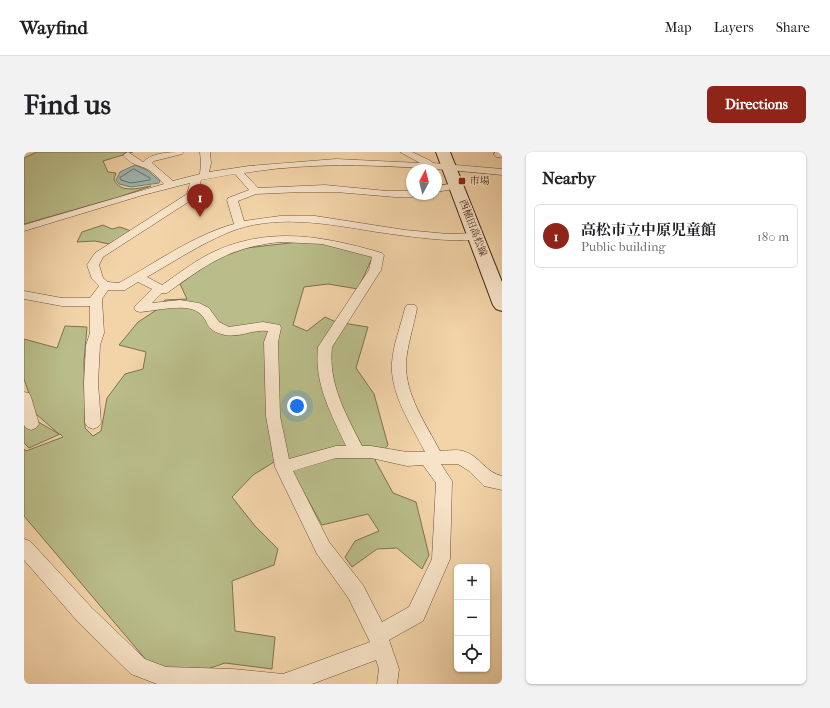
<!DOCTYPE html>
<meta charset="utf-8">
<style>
body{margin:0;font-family:"IM FELL French Canon","Noto Serif JP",serif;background:#f2f2f2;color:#202124}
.controls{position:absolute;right:12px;bottom:12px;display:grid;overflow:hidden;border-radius:6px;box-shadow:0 1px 3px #0004}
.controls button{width:36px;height:36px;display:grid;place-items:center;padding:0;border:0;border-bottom:1px solid #e0e0e0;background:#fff;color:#202124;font:20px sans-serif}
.compass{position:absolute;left:382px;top:12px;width:36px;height:36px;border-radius:50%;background:#fff;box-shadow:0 1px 3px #0004;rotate:7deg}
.you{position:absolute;left:273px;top:254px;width:14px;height:14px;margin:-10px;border:3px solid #fff;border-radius:50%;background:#1a73e8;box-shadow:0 0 0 6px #1a73e833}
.badge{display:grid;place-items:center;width:26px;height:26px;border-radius:50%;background:#8f2418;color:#fff;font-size:13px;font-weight:700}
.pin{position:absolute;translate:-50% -33px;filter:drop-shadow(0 1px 2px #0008)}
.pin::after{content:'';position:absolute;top:21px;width:14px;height:12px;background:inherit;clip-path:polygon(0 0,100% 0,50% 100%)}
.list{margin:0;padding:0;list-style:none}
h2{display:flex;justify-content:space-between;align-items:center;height:52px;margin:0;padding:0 16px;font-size:17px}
h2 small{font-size:13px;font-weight:400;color:#757577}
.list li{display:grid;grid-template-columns:26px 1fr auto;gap:12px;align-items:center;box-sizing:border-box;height:64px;margin:0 8px 8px;padding:0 8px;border:1px solid #e0e0e0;border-radius:6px}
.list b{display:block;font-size:15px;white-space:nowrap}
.list p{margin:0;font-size:13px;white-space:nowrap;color:#757577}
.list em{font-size:13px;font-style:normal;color:#757577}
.icon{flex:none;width:22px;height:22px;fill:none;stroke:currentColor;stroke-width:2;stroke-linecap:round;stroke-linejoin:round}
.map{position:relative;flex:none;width:478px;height:532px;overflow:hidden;border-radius:6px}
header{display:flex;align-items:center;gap:24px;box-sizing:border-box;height:56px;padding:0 20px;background:#fff;border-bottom:1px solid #e0e0e0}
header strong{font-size:19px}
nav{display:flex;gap:22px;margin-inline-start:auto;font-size:14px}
.intro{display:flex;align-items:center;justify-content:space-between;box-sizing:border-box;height:96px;padding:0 24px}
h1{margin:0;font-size:28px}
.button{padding:10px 18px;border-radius:6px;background:#8f2418;color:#fff;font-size:14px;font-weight:700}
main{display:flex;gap:24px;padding:0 24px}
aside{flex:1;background:#fff;border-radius:6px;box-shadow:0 1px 3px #0004}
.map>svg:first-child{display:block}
.green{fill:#b9bd89;stroke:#7e724f}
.water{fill:#9db7b0;stroke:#797d72}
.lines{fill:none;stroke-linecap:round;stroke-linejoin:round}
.shore{stroke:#706e62;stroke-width:1}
.minor-casing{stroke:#6f523a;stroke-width:1}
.secondary-casing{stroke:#432615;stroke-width:2}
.minor{fill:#f7e3c7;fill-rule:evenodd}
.secondary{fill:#f7e3c7;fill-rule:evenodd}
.poi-dot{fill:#8f2418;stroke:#f7e3c7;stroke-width:1.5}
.labels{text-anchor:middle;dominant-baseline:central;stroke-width:3;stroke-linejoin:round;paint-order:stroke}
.far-poi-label{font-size:10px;fill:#432615;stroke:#f7e3c7;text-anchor:start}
.far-street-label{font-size:10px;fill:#432615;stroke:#f7e3c7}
</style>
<header>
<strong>Wayfind</strong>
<nav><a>Map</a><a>Layers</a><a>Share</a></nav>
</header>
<div class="intro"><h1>Find us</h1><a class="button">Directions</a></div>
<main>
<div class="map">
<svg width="478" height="532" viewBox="0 0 478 532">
<rect width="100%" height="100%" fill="#f3d4a9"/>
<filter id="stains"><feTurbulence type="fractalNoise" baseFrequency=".005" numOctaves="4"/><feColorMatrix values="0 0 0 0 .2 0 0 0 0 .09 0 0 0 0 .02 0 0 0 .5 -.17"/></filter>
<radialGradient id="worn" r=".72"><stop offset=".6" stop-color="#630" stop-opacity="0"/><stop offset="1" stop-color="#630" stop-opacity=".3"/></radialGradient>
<path class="green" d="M13 0H109L79 9 84 20 92 21 90 27C95 42 115 36 127 34L95 45 0 72V6Z
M79 73 88 77 96 75 107 79 85 92 71 89 53 90 58 80Z
M284 89 300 92 349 104 334 137 304 132 280 135 269 173 283 179 301 165 312 170 344 175 332 216 350 242 364 293 351 308 369 341 392 350 405 403 398 417 373 396 353 397 328 415 321 405 331 389 355 379 344 362 298 373 269 321 263 302 229 323 208 345 231 374 254 397 250 413 208 429 211 479 251 485 248 517 201 511 169 522 129 516 0 364V297L2 299 39 285 36 282 5 296 0 291V255L4 264 35 282 12 262 0 227V187L33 196 41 174 63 175 60 209 61 276 69 284 77 279 83 246 101 222 119 217 122 200 95 193 114 170 131 159 141 148 163 147 156 132 191 107 222 96Z"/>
<path class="water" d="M111 13 123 18 136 29 135 31 107 35 95 32 92 28 96 20Z"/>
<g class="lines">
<path class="shore" d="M110 17 126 26V28L107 31 97 28 96 26Z"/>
<defs>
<path id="minor" d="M104 0 119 10C129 0 147 0 160 0L158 2 130 9 128 11 149 29 176 22 177 11 176 0H186L187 11 185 20 225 14 312 7 396 11 376 0H388L407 9 409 11 478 17V23C392 15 305 7 220 21L234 36 301 33 363 39H388V42H393L388 45H371L312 40H277L232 42 214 49 220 69 256 64H291L381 78 424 82 452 81 457 84C449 95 369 82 353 80 304 72 250 61 203 81 175 93 149 110 123 125L138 133C154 122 168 111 185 102 243 73 299 84 358 101L360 103 357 118 308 195C304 232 322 262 338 294H347L383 300H401C387 272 366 242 368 211 369 193 377 173 381 156L383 153H391L393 156C390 173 383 194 382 211 381 243 402 272 416 299 423 299 432 297 439 299 455 303 462 321 478 324V338L460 334 445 319 434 312H417L428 329 426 407 399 469 365 488 375 517 373 532H353L355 517 352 508 288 532H133L107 522 54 470 0 408V387L6 389 68 456 121 507 142 515 209 517 259 522 346 490 325 447 293 402 251 315 242 264 240 190 244 179C229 177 216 186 201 183 179 178 186 168 174 160 161 151 131 159 116 160L112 159 110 156 112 153 128 137 114 130 101 138H84L78 147 80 181 76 193 74 231 77 271 74 275 69 277 64 275 61 271 60 231 62 193 66 181V154H38L0 147V139L38 146H66L75 134 68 127 63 113 71 101 163 42 166 31 119 43 0 79V73L140 32C135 27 130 21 125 18 115 12 108 14 99 3ZM211 22 225 38 204 46 203 48 210 72C170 83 131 111 95 131L84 130 79 126 75 113 79 105 172 45 177 28ZM257 90 298 92 348 105 345 118 294 195C290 232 307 261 322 294H312L265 307 256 264 254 190 257 176 256 173 239 170 205 175 195 170 185 156 175 151 156 148 128 151 138 141H143C183 112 206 95 257 90ZM312 306H347L383 314 399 313 412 331 408 407 385 455 358 470 339 433 305 390 269 319Z
M471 0H478V5H472L470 3Z
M433 31 436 32 438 34 436 36 412 40V34Z
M0 240 5 241 7 245 15 272 12 276 7 278 2 276 0 273Z"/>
<path id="secondary" d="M412 0H426L478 130V159L472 157 469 153Z"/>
</defs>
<use href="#minor" class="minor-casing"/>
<use href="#secondary" class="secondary-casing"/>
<use href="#minor" class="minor"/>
<use href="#secondary" class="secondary"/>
</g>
<rect class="poi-dot" x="434" y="25" width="8" height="8" rx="2"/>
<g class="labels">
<g class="far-poi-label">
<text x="446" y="29">市場</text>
</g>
<g class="far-street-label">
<text transform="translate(449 76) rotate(69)">西植田高松線</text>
</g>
</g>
<rect width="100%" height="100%" filter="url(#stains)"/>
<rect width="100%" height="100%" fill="url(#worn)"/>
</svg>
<div class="controls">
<button>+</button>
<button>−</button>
<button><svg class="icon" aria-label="locate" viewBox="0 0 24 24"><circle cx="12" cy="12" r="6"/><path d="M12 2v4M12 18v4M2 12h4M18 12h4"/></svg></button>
</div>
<svg class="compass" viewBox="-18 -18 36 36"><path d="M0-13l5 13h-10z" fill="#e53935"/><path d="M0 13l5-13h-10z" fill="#757577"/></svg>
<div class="you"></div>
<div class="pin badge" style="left:176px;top:65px">1</div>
</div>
<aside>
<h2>Nearby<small></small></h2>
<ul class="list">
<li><span class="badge">1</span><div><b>高松市立中原児童館</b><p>Public building</p></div><em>180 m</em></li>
</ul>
</aside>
</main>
